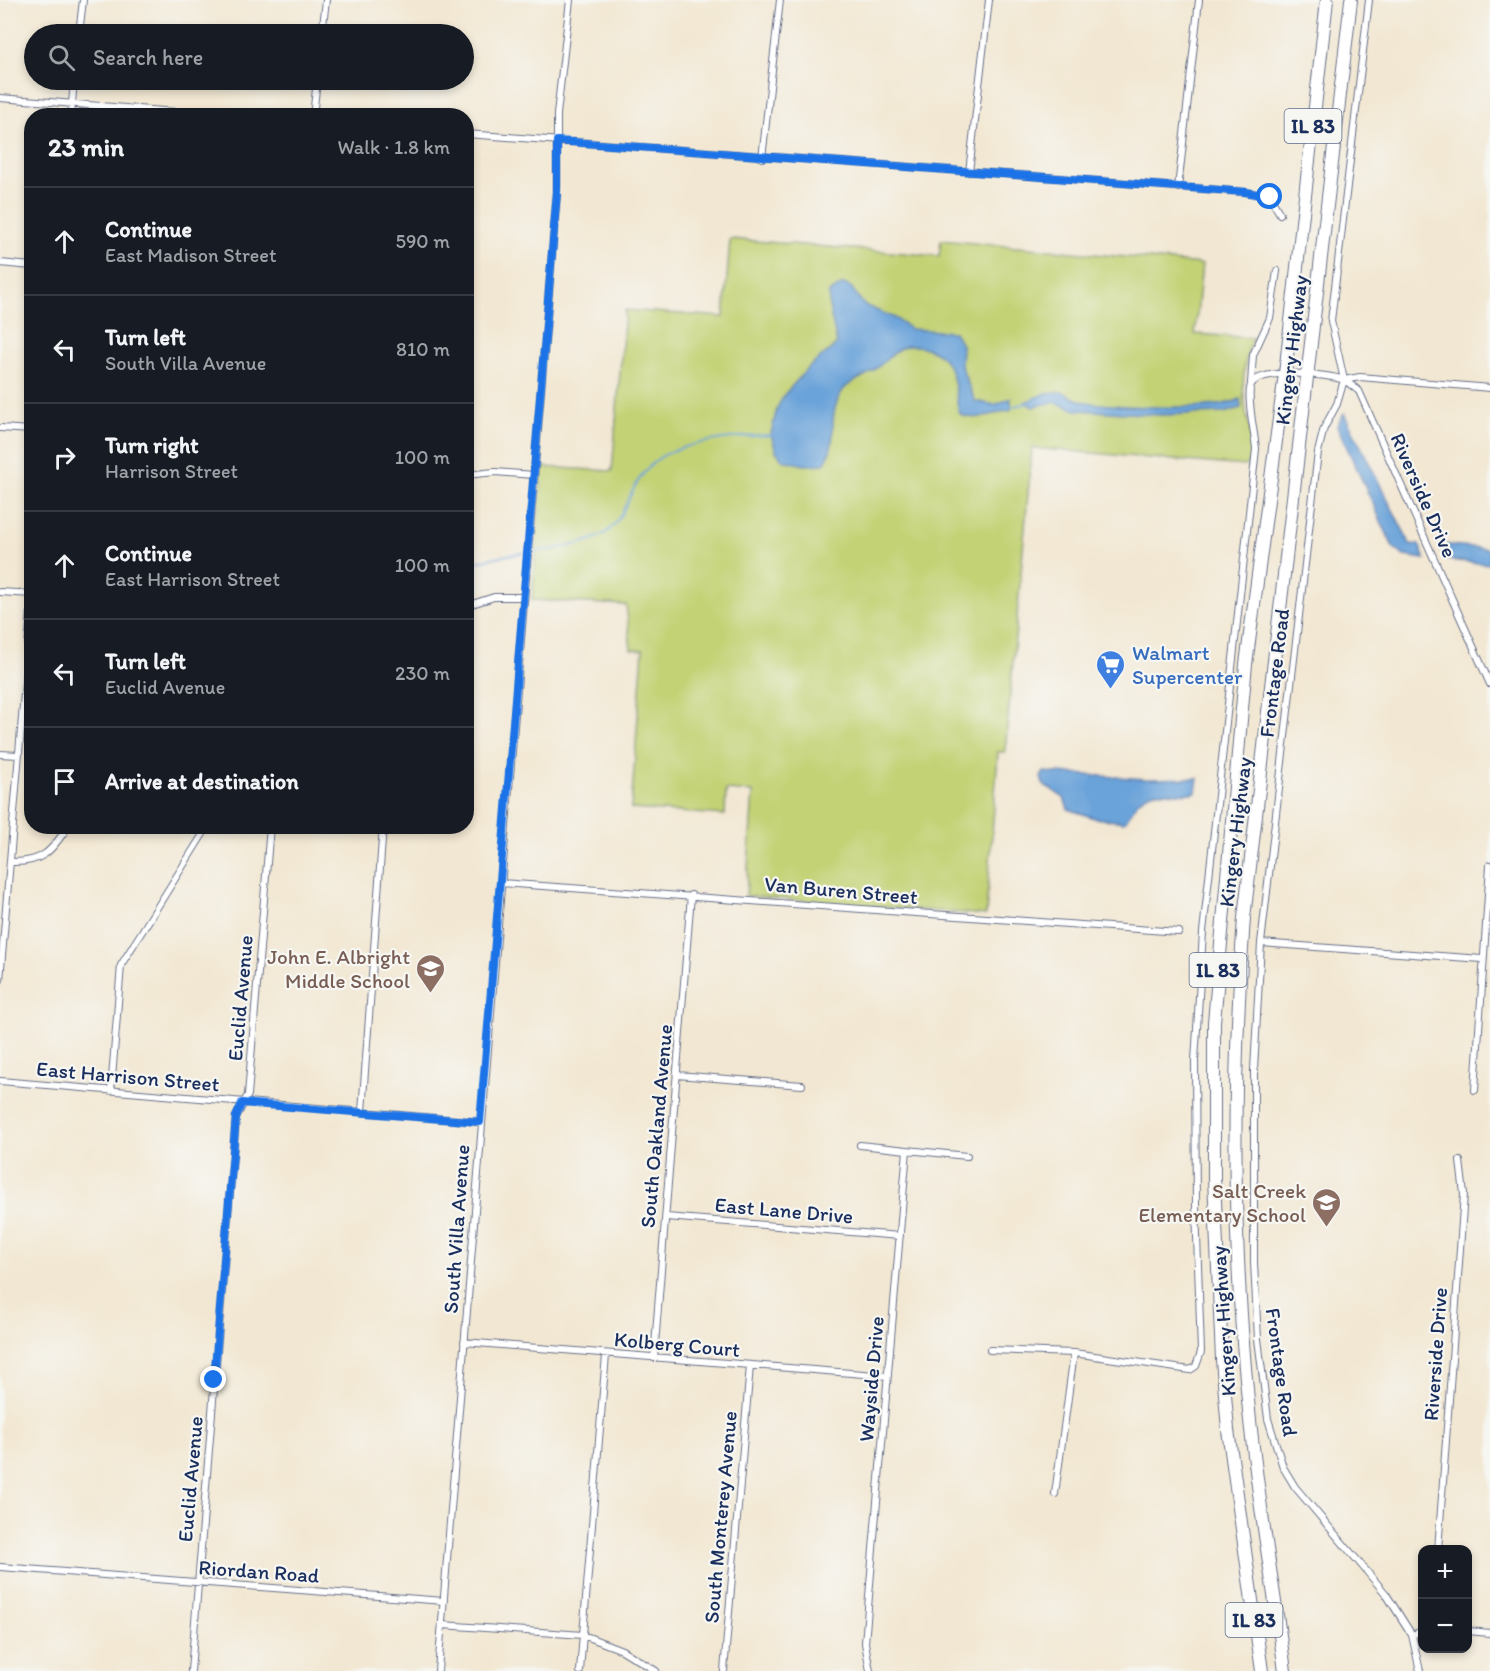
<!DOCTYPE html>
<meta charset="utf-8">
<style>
body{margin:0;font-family:Itim,sans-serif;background:#20242c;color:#f1f3f6}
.controls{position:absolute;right:18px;bottom:18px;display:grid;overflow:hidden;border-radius:12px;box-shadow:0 3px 9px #0003}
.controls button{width:54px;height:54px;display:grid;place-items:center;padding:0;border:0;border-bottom:2px solid #363941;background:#171b24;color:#f1f3f6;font:30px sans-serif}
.stop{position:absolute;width:18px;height:18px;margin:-14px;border:4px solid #1a73e8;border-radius:50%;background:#fff}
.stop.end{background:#1a73e8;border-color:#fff;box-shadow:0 2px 6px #0008}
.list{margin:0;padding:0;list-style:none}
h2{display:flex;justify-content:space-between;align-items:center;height:78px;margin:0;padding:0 24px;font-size:26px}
h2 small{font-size:20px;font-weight:400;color:#9ea1a6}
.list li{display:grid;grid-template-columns:39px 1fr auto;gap:18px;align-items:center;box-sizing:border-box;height:108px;padding:0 24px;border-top:2px solid #363941}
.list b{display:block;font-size:22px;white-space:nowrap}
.list p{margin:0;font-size:20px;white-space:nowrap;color:#9ea1a6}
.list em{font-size:20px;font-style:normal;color:#9ea1a6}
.icon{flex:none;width:33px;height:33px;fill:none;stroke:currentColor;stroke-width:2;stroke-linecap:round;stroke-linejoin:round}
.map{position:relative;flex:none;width:1490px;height:1671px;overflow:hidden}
.search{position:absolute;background:#171b24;box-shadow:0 3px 9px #0003;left:24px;top:24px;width:450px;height:66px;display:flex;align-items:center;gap:15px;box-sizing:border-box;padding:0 21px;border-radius:33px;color:#9ea1a6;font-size:22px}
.panel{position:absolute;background:#171b24;box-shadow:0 3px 9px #0003;left:24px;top:108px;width:450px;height:726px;border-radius:24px}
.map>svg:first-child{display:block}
.green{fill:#c3d274;stroke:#6f8069;stroke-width:1.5}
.water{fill:#6ba3d9;stroke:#43699c;stroke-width:1.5}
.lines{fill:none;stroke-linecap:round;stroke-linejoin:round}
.stream{stroke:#6ba3d9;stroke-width:2}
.street-casing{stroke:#666f87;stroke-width:8}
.highway-casing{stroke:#666f87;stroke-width:14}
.street{stroke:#fff;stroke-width:6}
.highway{stroke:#fff;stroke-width:12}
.route{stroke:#1a73e8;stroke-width:8}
.labels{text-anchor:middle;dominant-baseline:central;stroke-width:4.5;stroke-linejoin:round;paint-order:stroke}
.shield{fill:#f6f6f2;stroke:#5d6b8a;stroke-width:1.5}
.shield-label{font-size:20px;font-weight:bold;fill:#1b2f5e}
.street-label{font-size:21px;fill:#1b2f5e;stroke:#f6f6f2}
.shop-label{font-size:21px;fill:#366cbe;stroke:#f6f6f2;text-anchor:start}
.education-label{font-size:21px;fill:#785e54;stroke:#f6f6f2;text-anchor:end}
</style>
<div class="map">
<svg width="1490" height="1671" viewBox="0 0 1490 1671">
<rect width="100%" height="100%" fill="#f6f6f2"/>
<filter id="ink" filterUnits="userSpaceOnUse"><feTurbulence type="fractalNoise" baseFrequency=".0167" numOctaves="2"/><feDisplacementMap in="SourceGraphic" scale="12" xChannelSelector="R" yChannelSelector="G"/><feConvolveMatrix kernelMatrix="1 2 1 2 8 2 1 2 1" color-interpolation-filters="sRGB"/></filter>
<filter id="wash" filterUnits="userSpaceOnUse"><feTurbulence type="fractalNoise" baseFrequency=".008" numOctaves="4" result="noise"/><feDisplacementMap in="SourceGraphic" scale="24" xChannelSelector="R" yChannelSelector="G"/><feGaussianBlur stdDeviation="1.35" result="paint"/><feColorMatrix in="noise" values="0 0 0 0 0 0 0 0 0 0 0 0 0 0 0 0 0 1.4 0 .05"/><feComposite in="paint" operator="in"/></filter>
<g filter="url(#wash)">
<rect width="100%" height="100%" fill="#f2e7d2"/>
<path class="green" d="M730 239 939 256 941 240 1202 264 1195 334 1253 338C1245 354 1242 381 1244 398 1245 416 1260 453 1245 466L1032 448 1005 752H998L986 915 746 896 753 792 726 790 725 815 631 809 643 650 631 649 626 605 532 600 542 467 612 471 625 310 724 317Z"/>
<path class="water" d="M843 284 851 287 864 305 895 318 911 329 954 332 962 345 961 366 975 401 995 405 1011 398V410C996 412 971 424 959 413 954 388 957 357 926 348 917 346 908 344 899 349 890 355 883 364 874 370 859 382 844 380 837 402 828 425 839 440 824 464L805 465 783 460 776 451 771 434 777 408 784 395 808 368 837 344 829 306V293Z
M1062 392C1070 396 1078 401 1087 402 1116 407 1218 412 1240 399L1241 408 1224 413 1161 415 1076 410 1054 402 1033 407 1025 402 1046 393Z
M1344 413 1410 544 1419 545 1425 559 1404 556 1393 547 1337 426Z
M1440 544 1490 549V564L1446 560Z
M1044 772 1146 779 1198 778 1196 792C1178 798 1158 784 1141 799 1133 805 1132 815 1124 822L1094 818 1068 809 1064 798 1043 784 1041 777Z"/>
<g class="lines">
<path class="stream" d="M1010 407 1028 403
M466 566C507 549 555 555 596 538 617 530 623 510 632 492 637 482 645 470 653 463 676 441 742 436 773 435"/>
</g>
</g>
<g filter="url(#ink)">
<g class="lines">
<defs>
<path id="street" d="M1369 0 1331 321 1344 380 1337 404 1324 428 1318 452 1261 943 1254 1070V1263L1258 1339 1268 1419 1283 1467 1295 1487 1386 1594 1412 1635 1420 1671
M79 34 83 0
M322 34 326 0
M0 98 226 116
M71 116 74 80
M313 116 317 80
M466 134 1246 192 1270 197 1280 214
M762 158 780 0
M969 172 989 0
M1178 188 1199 0
M0 263 32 266
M1344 380 1360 377 1490 388
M1251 383 1253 355 1270 318 1277 271
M0 428 32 430
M466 475 495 472 534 475
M0 592 32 594
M466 606 494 597H523
M0 754 19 755
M11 862C42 863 52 851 68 826
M501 883 1179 932
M1261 943 1482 959
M0 980 32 598
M677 1075 802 1085
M0 1081 481 1122
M1475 1090 1490 865
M111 1091 121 965 208 826
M362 1112 383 826
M860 1145 907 1150
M666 1217 900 1236
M464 1342 888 1376
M990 1350 1074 1353 1190 1370 1196 1366 1201 1352 1196 1207 1195 1061 1203 932 1256 449C1255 434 1246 397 1251 385 1258 367 1329 374 1344 380 1349 383 1355 388 1359 391L1490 684
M654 1358 691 895
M1055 1494 1074 1353
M1438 1550 1464 1194 1460 1161
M0 1567 444 1601
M442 1625 583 1635 622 1650 656 1671
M1468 1631 1490 1633
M1412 1635 1422 1631
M191 1671 236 1117 248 1095 270 826
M438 1671 557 192V114L570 0
M580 1671 606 1355
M724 1671 750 1366
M870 1671 865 1643 907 1150 967 1156"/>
<path id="highway" d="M1262 1671 1228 1430 1222 1359 1214 1178V1022L1246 664 1285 374 1327 0
M1285 1671C1273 1581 1256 1491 1248 1400 1232 1240 1232 1079 1244 918L1351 0"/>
</defs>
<use href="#street" class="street-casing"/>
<use href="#highway" class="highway-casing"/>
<use href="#street" class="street"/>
<use href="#highway" class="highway"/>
</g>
</g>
<g class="lines" filter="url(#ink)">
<path class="route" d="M214 1380 236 1117 242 1103 480 1122 557 192V141L1246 192 1270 197"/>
</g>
<defs>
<symbol id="supermarket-pin" viewBox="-11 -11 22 30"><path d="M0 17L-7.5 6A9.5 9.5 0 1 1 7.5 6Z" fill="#3f7fe0" stroke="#f6f6f2"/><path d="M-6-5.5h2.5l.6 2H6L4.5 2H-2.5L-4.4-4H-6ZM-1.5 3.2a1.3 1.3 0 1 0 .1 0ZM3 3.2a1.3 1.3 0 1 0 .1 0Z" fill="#fff"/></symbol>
<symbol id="school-pin" viewBox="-11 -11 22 30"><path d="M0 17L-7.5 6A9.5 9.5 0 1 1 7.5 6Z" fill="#8d6e63" stroke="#f6f6f2"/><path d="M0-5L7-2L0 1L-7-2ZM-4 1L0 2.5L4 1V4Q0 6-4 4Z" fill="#fff"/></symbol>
</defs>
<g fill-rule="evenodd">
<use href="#supermarket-pin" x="1094" y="648" width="33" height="45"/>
<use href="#school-pin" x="414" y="952" width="33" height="45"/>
<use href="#school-pin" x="1310" y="1186" width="33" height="45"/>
</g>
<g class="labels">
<g class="shield">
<rect x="1284.5" y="109" width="57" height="34" rx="4.5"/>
<rect x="1189.5" y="953" width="57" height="34" rx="4.5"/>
<rect x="1225.5" y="1603" width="57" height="34" rx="4.5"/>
</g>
<g class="shield-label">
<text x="1313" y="126">IL 83</text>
<text x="1218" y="970">IL 83</text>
<text x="1254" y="1620">IL 83</text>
</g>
<g class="street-label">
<text transform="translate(1291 350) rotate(-83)">Kingery Highway</text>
<text transform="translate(1424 495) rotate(66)">Riverside Drive</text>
<text transform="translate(1274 673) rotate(-83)">Frontage Road</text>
<text transform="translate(1235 832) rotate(-83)">Kingery Highway</text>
<text transform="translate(841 890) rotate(5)">Van Buren Street</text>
<text transform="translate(240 998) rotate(-85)">Euclid Avenue</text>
<text transform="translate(128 1076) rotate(5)">East Harrison Street</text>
<text transform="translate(656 1126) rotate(-85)">South Oakland Avenue</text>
<text transform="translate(784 1210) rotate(5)">East Lane Drive</text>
<text transform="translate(456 1229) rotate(-86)">South Villa Avenue</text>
<text transform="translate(1223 1321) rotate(-94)">Kingery Highway</text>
<text transform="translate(677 1344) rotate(5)">Kolberg Court</text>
<text transform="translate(1435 1354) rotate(-86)">Riverside Drive</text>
<text transform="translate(1282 1372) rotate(82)">Frontage Road</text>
<text transform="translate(871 1379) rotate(-85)">Wayside Drive</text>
<text transform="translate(190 1479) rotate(-85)">Euclid Avenue</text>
<text transform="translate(720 1517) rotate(-85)">South Monterey Avenue</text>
<text transform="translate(259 1571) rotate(4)">Riordan Road</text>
</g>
<g class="shop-label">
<text x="1132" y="652">Walmart<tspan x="1132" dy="24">Supercenter</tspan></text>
</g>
<g class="education-label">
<text x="410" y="956">John E. Albright<tspan x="410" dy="24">Middle School</tspan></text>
<text x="1306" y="1190">Salt Creek<tspan x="1306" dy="24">Elementary School</tspan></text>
</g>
</g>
</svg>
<div class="controls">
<button>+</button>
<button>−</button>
</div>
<div class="stop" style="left:1270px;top:197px"></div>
<div class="stop end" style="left:214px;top:1380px"></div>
<div class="search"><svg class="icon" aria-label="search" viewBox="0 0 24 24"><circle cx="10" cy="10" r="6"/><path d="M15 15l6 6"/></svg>Search here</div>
<section class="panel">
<h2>23 min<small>Walk · 1.8 km</small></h2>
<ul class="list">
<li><svg class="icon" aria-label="ahead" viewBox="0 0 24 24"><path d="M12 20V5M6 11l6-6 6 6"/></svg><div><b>Continue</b><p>East Madison Street</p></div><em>590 m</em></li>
<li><svg class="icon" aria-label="left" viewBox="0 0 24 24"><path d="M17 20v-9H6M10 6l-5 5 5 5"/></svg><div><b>Turn left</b><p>South Villa Avenue</p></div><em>810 m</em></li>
<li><svg class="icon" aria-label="right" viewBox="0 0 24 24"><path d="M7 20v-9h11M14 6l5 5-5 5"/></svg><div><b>Turn right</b><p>Harrison Street</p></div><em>100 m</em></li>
<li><svg class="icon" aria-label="ahead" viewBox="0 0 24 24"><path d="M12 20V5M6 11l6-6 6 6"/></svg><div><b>Continue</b><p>East Harrison Street</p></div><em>100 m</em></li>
<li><svg class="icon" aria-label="left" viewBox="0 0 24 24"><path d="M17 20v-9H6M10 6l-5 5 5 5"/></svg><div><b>Turn left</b><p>Euclid Avenue</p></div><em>230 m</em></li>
<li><svg class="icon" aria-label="arrive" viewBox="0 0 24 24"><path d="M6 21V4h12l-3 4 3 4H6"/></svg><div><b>Arrive at destination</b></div></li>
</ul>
</section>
</div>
